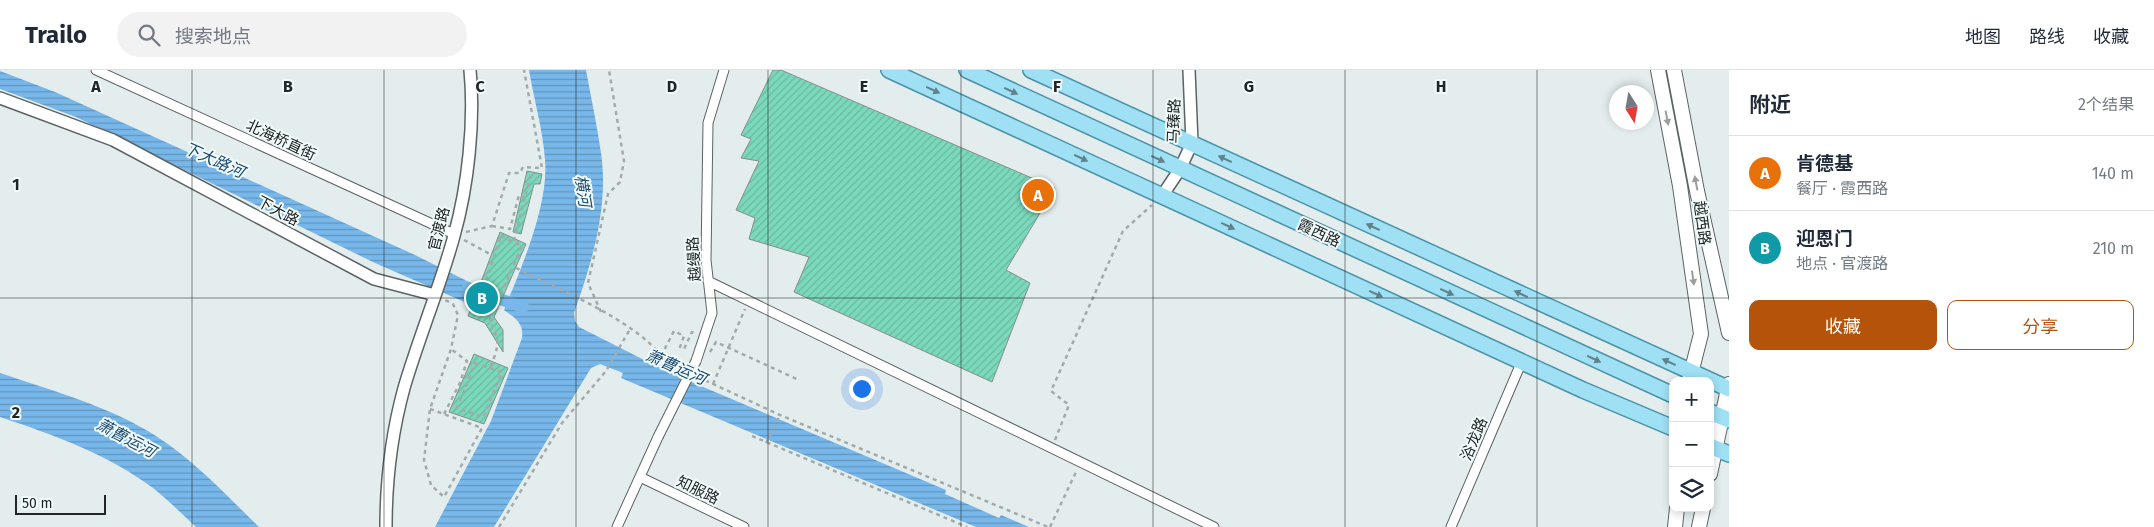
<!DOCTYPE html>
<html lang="zh">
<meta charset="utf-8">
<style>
body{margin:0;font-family:"Fira Sans","Noto Sans SC",sans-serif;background:#f2f2f3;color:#1f2937}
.controls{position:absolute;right:15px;bottom:15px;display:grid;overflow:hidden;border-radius:10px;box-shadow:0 2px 8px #0003}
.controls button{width:45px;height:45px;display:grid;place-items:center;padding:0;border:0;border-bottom:1px solid #e0e1e3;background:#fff;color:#1f2937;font:25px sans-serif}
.compass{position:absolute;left:1609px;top:15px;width:45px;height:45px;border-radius:50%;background:#fff;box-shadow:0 2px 8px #0003;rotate:169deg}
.scale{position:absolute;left:15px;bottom:12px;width:91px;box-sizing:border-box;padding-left:5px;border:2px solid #222525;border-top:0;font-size:14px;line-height:18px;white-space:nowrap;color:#222525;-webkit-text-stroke:4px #f1fafa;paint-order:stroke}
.you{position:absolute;left:861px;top:318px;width:18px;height:18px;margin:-12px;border:4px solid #fff;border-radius:50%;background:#1a73e8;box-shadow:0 0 0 8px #1a73e833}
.badge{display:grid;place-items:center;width:32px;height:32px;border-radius:50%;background:#b45309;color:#fff;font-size:16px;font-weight:700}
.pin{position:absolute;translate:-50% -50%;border:2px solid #fff;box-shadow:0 1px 5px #0006}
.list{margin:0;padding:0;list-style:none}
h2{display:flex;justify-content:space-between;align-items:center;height:65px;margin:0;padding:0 20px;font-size:21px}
h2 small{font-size:16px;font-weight:400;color:#747a83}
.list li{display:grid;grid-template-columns:32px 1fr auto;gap:15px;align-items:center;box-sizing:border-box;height:75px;padding:0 20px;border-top:1px solid #e0e1e3}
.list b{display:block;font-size:19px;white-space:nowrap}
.list p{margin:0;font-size:16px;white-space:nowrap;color:#747a83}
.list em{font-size:16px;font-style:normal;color:#747a83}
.actions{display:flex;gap:10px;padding:15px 20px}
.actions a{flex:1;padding:11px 0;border:1px solid #b45309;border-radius:10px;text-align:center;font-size:18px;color:#b45309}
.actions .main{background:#b45309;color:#fff}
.icon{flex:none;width:28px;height:28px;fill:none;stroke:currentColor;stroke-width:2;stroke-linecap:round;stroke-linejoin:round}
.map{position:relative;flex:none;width:1729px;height:457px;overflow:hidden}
header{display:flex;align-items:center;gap:30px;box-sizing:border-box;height:70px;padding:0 25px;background:#fff;border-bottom:1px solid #e0e1e3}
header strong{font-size:24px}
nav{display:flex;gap:28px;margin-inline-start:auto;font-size:18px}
.search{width:350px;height:45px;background:#f2f2f3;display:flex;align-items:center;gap:12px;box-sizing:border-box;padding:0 18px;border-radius:28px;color:#747a83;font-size:19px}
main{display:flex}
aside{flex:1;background:#fff}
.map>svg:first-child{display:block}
.water{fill:url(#water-rules)}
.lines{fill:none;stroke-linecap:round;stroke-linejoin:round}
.canal{stroke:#77b7ea;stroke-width:12}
.building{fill:url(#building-hatch);stroke:#878e8c}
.minor-casing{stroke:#5c6363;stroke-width:11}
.tertiary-casing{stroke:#5c6363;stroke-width:14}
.secondary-casing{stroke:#5c6363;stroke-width:16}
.primary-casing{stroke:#4a92a7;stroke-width:18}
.path{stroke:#a3aaaa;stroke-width:2.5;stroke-dasharray:4 4;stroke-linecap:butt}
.minor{stroke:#fff;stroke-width:9}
.tertiary{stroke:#fff;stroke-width:11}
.secondary{stroke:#fff;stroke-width:14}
.primary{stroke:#9fe0f4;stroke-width:15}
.minor-bridge-casing{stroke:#5c6363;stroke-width:11;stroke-linecap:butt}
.minor-bridge{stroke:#fff;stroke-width:9}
.oneway{fill:#60828c}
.oneway2{fill:#9c9d9d}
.grid{fill:none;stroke:#222525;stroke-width:1;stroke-opacity:0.55}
.labels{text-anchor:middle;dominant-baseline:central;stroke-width:4;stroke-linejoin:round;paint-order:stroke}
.street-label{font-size:15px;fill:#222525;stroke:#f1fafa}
.water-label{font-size:16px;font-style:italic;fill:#1e4d6f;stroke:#f1fafa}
.grid-label{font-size:16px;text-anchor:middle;font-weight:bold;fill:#222525;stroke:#f1fafa;stroke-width:4;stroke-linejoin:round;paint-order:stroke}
</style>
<header>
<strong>Trailo</strong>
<div class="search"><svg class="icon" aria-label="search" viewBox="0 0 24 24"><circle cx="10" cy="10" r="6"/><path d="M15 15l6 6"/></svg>搜索地点</div>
<nav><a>地图</a><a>路线</a><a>收藏</a></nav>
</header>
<main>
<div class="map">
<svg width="1729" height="457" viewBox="0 0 1729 457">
<defs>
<pattern id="water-rules" width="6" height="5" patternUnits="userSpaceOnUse" patternTransform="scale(1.25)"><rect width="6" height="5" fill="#77b7ea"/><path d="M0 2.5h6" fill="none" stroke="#6195bd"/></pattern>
<pattern id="building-hatch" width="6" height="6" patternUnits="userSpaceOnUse" patternTransform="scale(1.25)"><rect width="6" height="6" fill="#7ad8bb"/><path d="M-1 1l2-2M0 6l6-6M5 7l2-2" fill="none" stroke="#69b9a1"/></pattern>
</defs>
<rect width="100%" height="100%" fill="#e4eded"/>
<path class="water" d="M529 0H586C591 28 597 55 601 83 609 137 592 192 574 243L575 251 579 257 668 302 946 420 945 424 999 448 1001 445 1029 457H976L621 308 623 303 600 294 591 298 494 457H435L491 351 522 268C524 253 515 248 504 240 521 199 549 134 545 90 543 60 534 30 529 0Z
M0 1 55 22 415 185 477 216 469 234 375 193 76 47 0 19Z
M0 303C53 321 109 336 156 366 195 391 226 425 259 457H196C182 444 168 430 153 418 107 384 54 365 0 347Z"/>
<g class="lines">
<path class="canal" d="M468 218 523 237"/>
</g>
<path class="building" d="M773 0H781L1055 118 1006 200 1030 213 992 312 794 222 809 187 749 169 755 148 736 140 759 91 741 88 751 69 741 65Z
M527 101 542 104 540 114H534L521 164 513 162Z
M500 162 526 174 494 247 503 260V282L485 253 468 246Z
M474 284 508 298 484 354 449 342Z"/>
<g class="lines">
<defs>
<path id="minor" d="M96 0 454 164
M708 211 1214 457
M696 291 712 243 706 190 708 53 724 0
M640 407 744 457
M617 457 658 367
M1451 457 1522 291"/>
<path id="tertiary" d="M0 28 113 70 374 209 435 225
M1162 126 1180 99 1192 73 1189 0
M386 457C386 411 392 362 404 318 419 267 440 217 454 166 468 116 475 52 470 0"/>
<path id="secondary" d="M1658 0 1680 116 1701 264 1689 311
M1674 0 1697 121 1729 263
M1710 404 1729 314
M1675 457 1677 438
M1699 457 1703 438"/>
<path id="primary" d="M889 0 1583 320 1673 358
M967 0 1673 325
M1031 0 1729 319
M1710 342 1729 350
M1710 376 1729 384"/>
</defs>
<use href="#minor" class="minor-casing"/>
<use href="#tertiary" class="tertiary-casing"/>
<use href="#secondary" class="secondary-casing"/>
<use href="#primary" class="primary-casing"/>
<path class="path" d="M492 156 510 159 519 125 524 127
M466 162 492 156 509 103H520L523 97 542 98 524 0
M501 166 522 176 494 240 478 235Z
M464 170 490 184
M514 171 530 107 537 108
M516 198C556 218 605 238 641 266 657 278 662 290 682 299
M488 239C493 270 505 263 490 298
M601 242 588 213 608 124 620 112 624 91 609 0
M710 282 716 272 799 310
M661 286 674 261 684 266 680 277 684 279 692 262 696 264
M475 293 502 302 483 347 457 338Z
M698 307 780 345 1048 457
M713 314 745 239
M430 339 482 358 444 427 431 415 424 390 430 339 451 279 458 245 453 234 445 230
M444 344 460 313 467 291 451 279
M752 366 967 457
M1055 370 1069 335 1051 321 1123 161 1152 135
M766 373 780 345
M499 457 562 353 606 301 630 259
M1050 457 1076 402"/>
<use href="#minor" class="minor"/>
<use href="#tertiary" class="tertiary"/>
<use href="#secondary" class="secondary"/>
<use href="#primary" class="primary"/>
<defs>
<path id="minor-bridge" d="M658 367 696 291"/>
</defs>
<use href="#minor-bridge" class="minor-bridge-casing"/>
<use href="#minor-bridge" class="minor-bridge"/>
</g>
<defs><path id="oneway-solid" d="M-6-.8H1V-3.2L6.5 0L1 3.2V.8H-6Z" transform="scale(1.25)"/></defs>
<g class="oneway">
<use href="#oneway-solid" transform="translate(933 20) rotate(25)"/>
<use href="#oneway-solid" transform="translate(1011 21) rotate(25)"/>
<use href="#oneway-solid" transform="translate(1081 88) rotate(25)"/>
<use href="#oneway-solid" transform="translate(1158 89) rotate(25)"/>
<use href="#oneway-solid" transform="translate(1225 89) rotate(-155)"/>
<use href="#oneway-solid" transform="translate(1228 156) rotate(25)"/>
<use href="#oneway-solid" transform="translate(1373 157) rotate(-155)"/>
<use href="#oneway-solid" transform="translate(1447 222) rotate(25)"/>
<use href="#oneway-solid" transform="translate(1376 224) rotate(25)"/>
<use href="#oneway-solid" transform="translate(1521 224) rotate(-155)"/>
<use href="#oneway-solid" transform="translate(1594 289) rotate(25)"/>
<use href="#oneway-solid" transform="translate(1669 292) rotate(-155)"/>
</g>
<g class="oneway2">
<use href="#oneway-solid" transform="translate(1667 48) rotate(79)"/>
<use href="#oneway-solid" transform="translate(1696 113) rotate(-101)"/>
<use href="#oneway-solid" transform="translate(1693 208) rotate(82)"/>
</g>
<path class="grid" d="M192 0V457M384 0V457M576 0V457M768 0V457M961 0V457M1153 0V457M1345 0V457M1537 0V457M0 228H1729"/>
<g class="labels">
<g class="street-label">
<text transform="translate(1174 51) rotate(-88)">马臻路</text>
<text transform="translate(281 70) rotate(25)">北海桥直街</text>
<text transform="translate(278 141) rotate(28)">下大路</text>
<text transform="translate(1702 153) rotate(82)">越西路</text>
<text transform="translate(439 159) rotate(-76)">官渡路</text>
<text transform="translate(1319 163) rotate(25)">霞西路</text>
<text transform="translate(694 189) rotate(-93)">越缦路</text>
<text transform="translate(1474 369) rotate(-67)">浴龙路</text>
<text transform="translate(698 420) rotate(26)">知服路</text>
</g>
<g class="water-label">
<text transform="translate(214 90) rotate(24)">下大路河</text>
<text transform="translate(583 121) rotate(81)">横河</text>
<text transform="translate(676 297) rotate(24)">萧曹运河</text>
<text transform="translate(126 368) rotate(28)">萧曹运河</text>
</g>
</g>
<g class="grid-label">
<text x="96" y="22">A</text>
<text x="288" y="22">B</text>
<text x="480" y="22">C</text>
<text x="672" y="22">D</text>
<text x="864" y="22">E</text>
<text x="1057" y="22">F</text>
<text x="1249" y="22">G</text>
<text x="1441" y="22">H</text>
<text x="16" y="120">1</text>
<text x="16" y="348">2</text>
</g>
</svg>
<div class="controls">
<button>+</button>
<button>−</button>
<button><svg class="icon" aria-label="layers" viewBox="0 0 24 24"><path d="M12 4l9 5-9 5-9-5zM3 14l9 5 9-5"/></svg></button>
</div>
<svg class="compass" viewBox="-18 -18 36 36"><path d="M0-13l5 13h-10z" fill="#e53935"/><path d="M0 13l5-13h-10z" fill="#747a83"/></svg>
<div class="scale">50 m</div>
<div class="you"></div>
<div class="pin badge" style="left:1038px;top:125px;background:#e8710a">A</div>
<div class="pin badge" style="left:482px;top:228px;background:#0f9aa8">B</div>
</div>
<aside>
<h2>附近<small>2个结果</small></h2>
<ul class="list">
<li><span class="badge" style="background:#e8710a">A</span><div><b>肯德基</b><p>餐厅 · 霞西路</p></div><em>140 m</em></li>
<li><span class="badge" style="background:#0f9aa8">B</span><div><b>迎恩门</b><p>地点 · 官渡路</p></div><em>210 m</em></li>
</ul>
<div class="actions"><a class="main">收藏</a><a>分享</a></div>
</aside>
</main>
